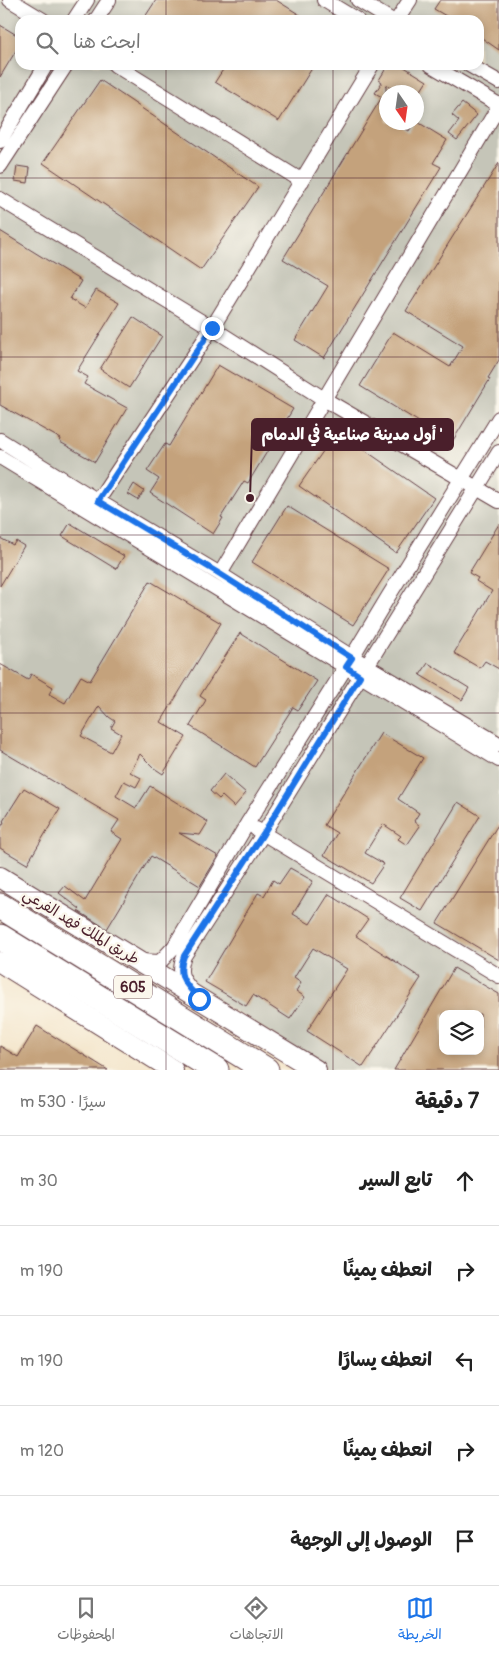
<!DOCTYPE html>
<html lang="ar">
<meta charset="utf-8">
<style>
body{margin:0;font-family:Pangolin,"Playpen Sans Arabic",sans-serif;background:#f6f6f6;color:#222;direction:rtl}
.controls{position:absolute;right:15px;bottom:15px;display:grid;overflow:hidden;border-radius:10px;box-shadow:0 2px 8px #0003}
.controls button{width:45px;height:45px;display:grid;place-items:center;padding:0;border:0;border-bottom:1px solid #e0e0e0;background:#fff;color:#222;font:25px sans-serif}
.compass{position:absolute;left:379px;top:85px;width:45px;height:45px;border-radius:50%;background:#fff;box-shadow:0 2px 8px #0003;rotate:167deg}
.stop{position:absolute;width:15px;height:15px;margin:-11px;border:4px solid #1a73e8;border-radius:50%;background:#fff}
.stop.end{background:#1a73e8;border-color:#fff;box-shadow:0 1px 5px #0008}
.list{margin:0;padding:0;list-style:none}
h2{display:flex;justify-content:space-between;align-items:center;height:65px;margin:0;padding:0 20px;font-size:21px}
h2 small{font-size:16px;font-weight:400;color:#767676}
.list li{display:grid;grid-template-columns:32px 1fr auto;gap:15px;align-items:center;box-sizing:border-box;height:90px;padding:0 20px;border-top:1px solid #e0e0e0}
.list b{display:block;font-size:19px;white-space:nowrap}
.list em{font-size:16px;font-style:normal;color:#767676}
.icon{flex:none;width:28px;height:28px;fill:none;stroke:currentColor;stroke-width:2;stroke-linecap:round;stroke-linejoin:round}
.map{position:relative;flex:none;width:499px;height:1070px;overflow:hidden;direction:ltr}
.search{position:absolute;background:#fff;box-shadow:0 2px 8px #0003;left:15px;right:15px;top:15px;height:55px;display:flex;align-items:center;gap:12px;box-sizing:border-box;padding:0 18px;border-radius:15px;color:#767676;font-size:19px}
.sheet{height:515px;background:#fff}
nav{display:flex;justify-content:space-around;align-items:center;box-sizing:border-box;height:70px;border-top:1px solid #e0e0e0;background:#fff;font-size:14px;color:#767676}
nav a{display:grid;justify-items:center;gap:2px}
nav .on{color:#1a73e8}
.map>svg:first-child{display:block}
.industrial{fill:#c5c5b8;fill-rule:evenodd}
.building{fill:#c4a27c;fill-rule:evenodd}
.lines{fill:none;stroke-linecap:round;stroke-linejoin:round}
.minor-casing{stroke:#643d43;stroke-width:16}
.secondary-casing{stroke:#643d43;stroke-width:22}
.motorway-casing{stroke:#643d43;stroke-width:27}
.minor{stroke:#fff;stroke-width:14}
.secondary{stroke:#fff;stroke-width:20}
.motorway{stroke:#fff;stroke-width:25}
.route{stroke:#1a73e8;stroke-width:6}
.grid{fill:none;stroke:#4a1f2b;stroke-width:1;stroke-opacity:0.55}
.labels{text-anchor:middle;dominant-baseline:central;stroke-width:5;stroke-linejoin:round;paint-order:stroke}
.shield{fill:#fbf7ec;stroke:#7f6065;stroke-width:1}
.shield-label{font-size:14px;font-weight:bold;fill:#4a1f2b}
.street-label{font-size:15px;fill:#4a1f2b;stroke:#fbf7ec}
.leader{fill:none;stroke:#4a1f2b;stroke-width:2}
.callout-dot{fill:#4a1f2b;stroke:#fbf7ec;stroke-width:2}
.callout{fill:#4a1f2b;stroke:#4a1f2b;stroke-width:2}
.callout-label{font-size:16px;text-anchor:middle;font-weight:bold;fill:#fff}
</style>
<div class="map">
<svg width="499" height="1070" viewBox="0 0 499 1070">
<rect width="100%" height="100%" fill="#fbf7ec"/>
<filter id="ink" filterUnits="userSpaceOnUse"><feTurbulence type="fractalNoise" baseFrequency=".02" numOctaves="2"/><feDisplacementMap in="SourceGraphic" scale="10" xChannelSelector="R" yChannelSelector="G"/><feConvolveMatrix kernelMatrix="1 2 1 2 8 2 1 2 1" color-interpolation-filters="sRGB"/></filter>
<filter id="wash" filterUnits="userSpaceOnUse"><feTurbulence type="fractalNoise" baseFrequency=".0096" numOctaves="4" result="noise"/><feDisplacementMap in="SourceGraphic" scale="20" xChannelSelector="R" yChannelSelector="G"/><feGaussianBlur stdDeviation="1.12" result="paint"/><feColorMatrix in="noise" values="0 0 0 0 0 0 0 0 0 0 0 0 0 0 0 0 0 1.4 0 .05"/><feComposite in="paint" operator="in"/></filter>
<g filter="url(#wash)">
<rect width="100%" height="100%" fill="#f4e6cc"/>
<path class="industrial" d="M0 0H499V1070H328L246 1018 0 874ZM20 20H479V65H20ZM386 92H416V122H386ZM443 1014H480V1051H443Z"/>
<g id="blocks">
<path class="building" d="M156 0H276L308 20H143Z
M440 0H499V50L479 36V20H453L434 9Z
M0 25 20 37V44L0 77Z
M226 65H314L279 121 215 82Z
M388 65H401L427 81 420 92H399L386 85V122H395L409 131 414 122 416 121 447 140 433 163 441 167 324 358 295 340 328 286 283 259 382 97 375 93 382 82 379 80Z
M100 80 258 187 201 270 43 163Z
M462 103 477 115 457 140 449 134 459 121 452 115Z
M499 163V360L488 378 490 379 452 442 360 386 393 332 450 367 463 346 406 311Z
M17 166 30 168 28 183 15 181Z
M0 231 81 281 70 299 85 308 96 290 119 303 77 371 88 377 84 384 127 408 95 462 60 442 61 439 0 405Z
M133 317 162 336 129 388 100 369Z
M218 365 293 409 248 483 244 481 221 517 223 518 213 534 150 493 159 479 147 471 165 444 169 446Z
M337 431 434 498 396 553 299 486Z
M134 484 144 491 138 500 128 494Z
M287 506 389 569 353 625 252 562Z
M70 523 124 556 116 569 62 536Z
M499 524V669L485 661 480 668 454 653 492 591 476 581 478 578 469 573Z
M0 538 13 545 16 541 24 546 0 586Z
M150 581 221 623 161 722 186 737 177 751 163 774 154 768 140 754 130 772 141 778 136 787 124 781 116 796 136 808 150 786 208 822 200 835 179 833 218 856 200 886 151 856 107 929 78 911 80 909 59 893 65 886 85 901 122 839 111 832 119 820 0 750V664L28 680 31 674 53 687 49 694 65 703 81 676 90 681ZM99 706 109 717 115 721 111 728 121 734 111 752 81 736Z
M240 633 317 681 298 710 293 707 255 767 190 726 206 700 200 696Z
M428 663 469 688 462 700 420 675Z
M381 733 423 758 398 799 419 813 414 821 420 826 407 845 398 839 401 836 383 824 365 853 384 864 371 883 324 855 337 833 324 825Z
M224 774 246 793 234 807 222 796 219 799 210 791Z
M24 788 60 809 27 864 0 848V829L4 822 3 821Z
M458 802 480 816 422 911 400 898Z
M499 823V960L437 923Z
M290 868 313 881 293 914 310 924 329 894 368 919 356 936 421 978 363 1067 307 1031 347 969 313 948 294 978 301 983 296 991 305 997 290 1019 253 995 246 1006 205 982 258 893 264 896 273 880 279 884Z
M454 968 499 994V1070H394ZM443 1014H480V1051H443Z
M37 1026 108 1070H0V1046L18 1057Z"/>
</g>
</g>
<g filter="url(#ink)">
<use href="#blocks" fill-opacity="0" stroke="#643d43" stroke-width="1"/>
<g class="lines">
<defs>
<path id="minor" d="M10 0 43 20
M324 0 357 20
M358 0 391 20
M74 20 87 0
M96 20 109 0
M397 20 410 0
M115 65 302 181
M431 65 499 105
M469 65 499 82
M0 141 46 65
M0 166 66 65
M0 199 212 328 324 399 499 501
M0 440 98 501 220 574 352 657 499 744
M0 457 499 760
M93 508 212 328 372 65
M220 574 499 106
M256 829 499 976
M140 961 160 962 174 947 247 824 352 657 388 597 499 418
M192 991C181 978 178 973 184 956L263 834 499 452"/>
<path id="secondary" d="M0 877 316 1070
M0 962 173 1070"/>
<path id="motorway" d="M0 906 266 1070
M0 937 216 1070"/>
</defs>
<use href="#minor" class="minor-casing"/>
<use href="#secondary" class="secondary-casing"/>
<use href="#motorway" class="motorway-casing"/>
<use href="#minor" class="minor"/>
<use href="#secondary" class="secondary"/>
<use href="#motorway" class="motorway"/>
</g>
</g>
<g class="lines" filter="url(#ink)">
<path class="route" d="M199 999C186 984 176 977 184 956L263 834 360 676 346 667 352 658 220 574 98 501 212 328"/>
</g>
<path class="grid" d="M166 0V20M333 0V20M166 65V1070M333 65V1070M0 178H499M0 357H499M0 535H499M0 713H499M0 892H499"/>
<g class="labels">
<rect class="shield" x="114" y="975.5" width="38" height="23" rx="4"/>
<g class="shield-label">
<text x="133" y="987">605</text>
</g>
<g class="street-label">
<text transform="translate(81 927) rotate(31)">طريق الملك فهد الفرعي</text>
</g>
</g>
<path class="leader" d="M250 498L252 434"/>
<circle class="callout-dot" cx="250" cy="498" r="5"/>
<rect class="callout" x="252" y="419" width="201" height="31" rx="5"/>
<g class="callout-label">
<text x="352" y="440">أول مدينة صناعية في الدمام '</text>
</g>
</svg>
<div class="controls">
<button><svg class="icon" aria-label="layers" viewBox="0 0 24 24"><path d="M12 4l9 5-9 5-9-5zM3 14l9 5 9-5"/></svg></button>
</div>
<svg class="compass" viewBox="-18 -18 36 36"><path d="M0-13l5 13h-10z" fill="#e53935"/><path d="M0 13l5-13h-10z" fill="#767676"/></svg>
<div class="stop" style="left:199px;top:999px"></div>
<div class="stop end" style="left:212px;top:328px"></div>
<div class="search"><svg class="icon" aria-label="search" viewBox="0 0 24 24"><circle cx="10" cy="10" r="6"/><path d="M15 15l6 6"/></svg>ابحث هنا</div>
</div>
<section class="sheet">
<h2>7 دقيقة<small>سيرًا · 530 m</small></h2>
<ul class="list">
<li><svg class="icon" aria-label="ahead" viewBox="0 0 24 24"><path d="M12 20V5M6 11l6-6 6 6"/></svg><div><b>تابع السير</b></div><em>30 m</em></li>
<li><svg class="icon" aria-label="right" viewBox="0 0 24 24"><path d="M7 20v-9h11M14 6l5 5-5 5"/></svg><div><b>انعطف يمينًا</b></div><em>190 m</em></li>
<li><svg class="icon" aria-label="left" viewBox="0 0 24 24"><path d="M17 20v-9H6M10 6l-5 5 5 5"/></svg><div><b>انعطف يسارًا</b></div><em>190 m</em></li>
<li><svg class="icon" aria-label="right" viewBox="0 0 24 24"><path d="M7 20v-9h11M14 6l5 5-5 5"/></svg><div><b>انعطف يمينًا</b></div><em>120 m</em></li>
<li><svg class="icon" aria-label="arrive" viewBox="0 0 24 24"><path d="M6 21V4h12l-3 4 3 4H6"/></svg><div><b>الوصول إلى الوجهة</b></div></li>
</ul>
</section>
<nav>
<a class="on"><svg class="icon" aria-label="map" viewBox="0 0 24 24"><path d="M3 6l6-2 6 2 6-2v14l-6 2-6-2-6 2zM9 4v14M15 6v14"/></svg>الخريطة</a>
<a><svg class="icon" aria-label="directions" viewBox="0 0 24 24"><path d="M12 3l9 9-9 9-9-9zM9 14v-3h6M13 9l2 2-2 2"/></svg>الاتجاهات</a>
<a><svg class="icon" aria-label="saved" viewBox="0 0 24 24"><path d="M7 4h10v16l-5-4-5 4z"/></svg>المحفوظات</a>
</nav>
